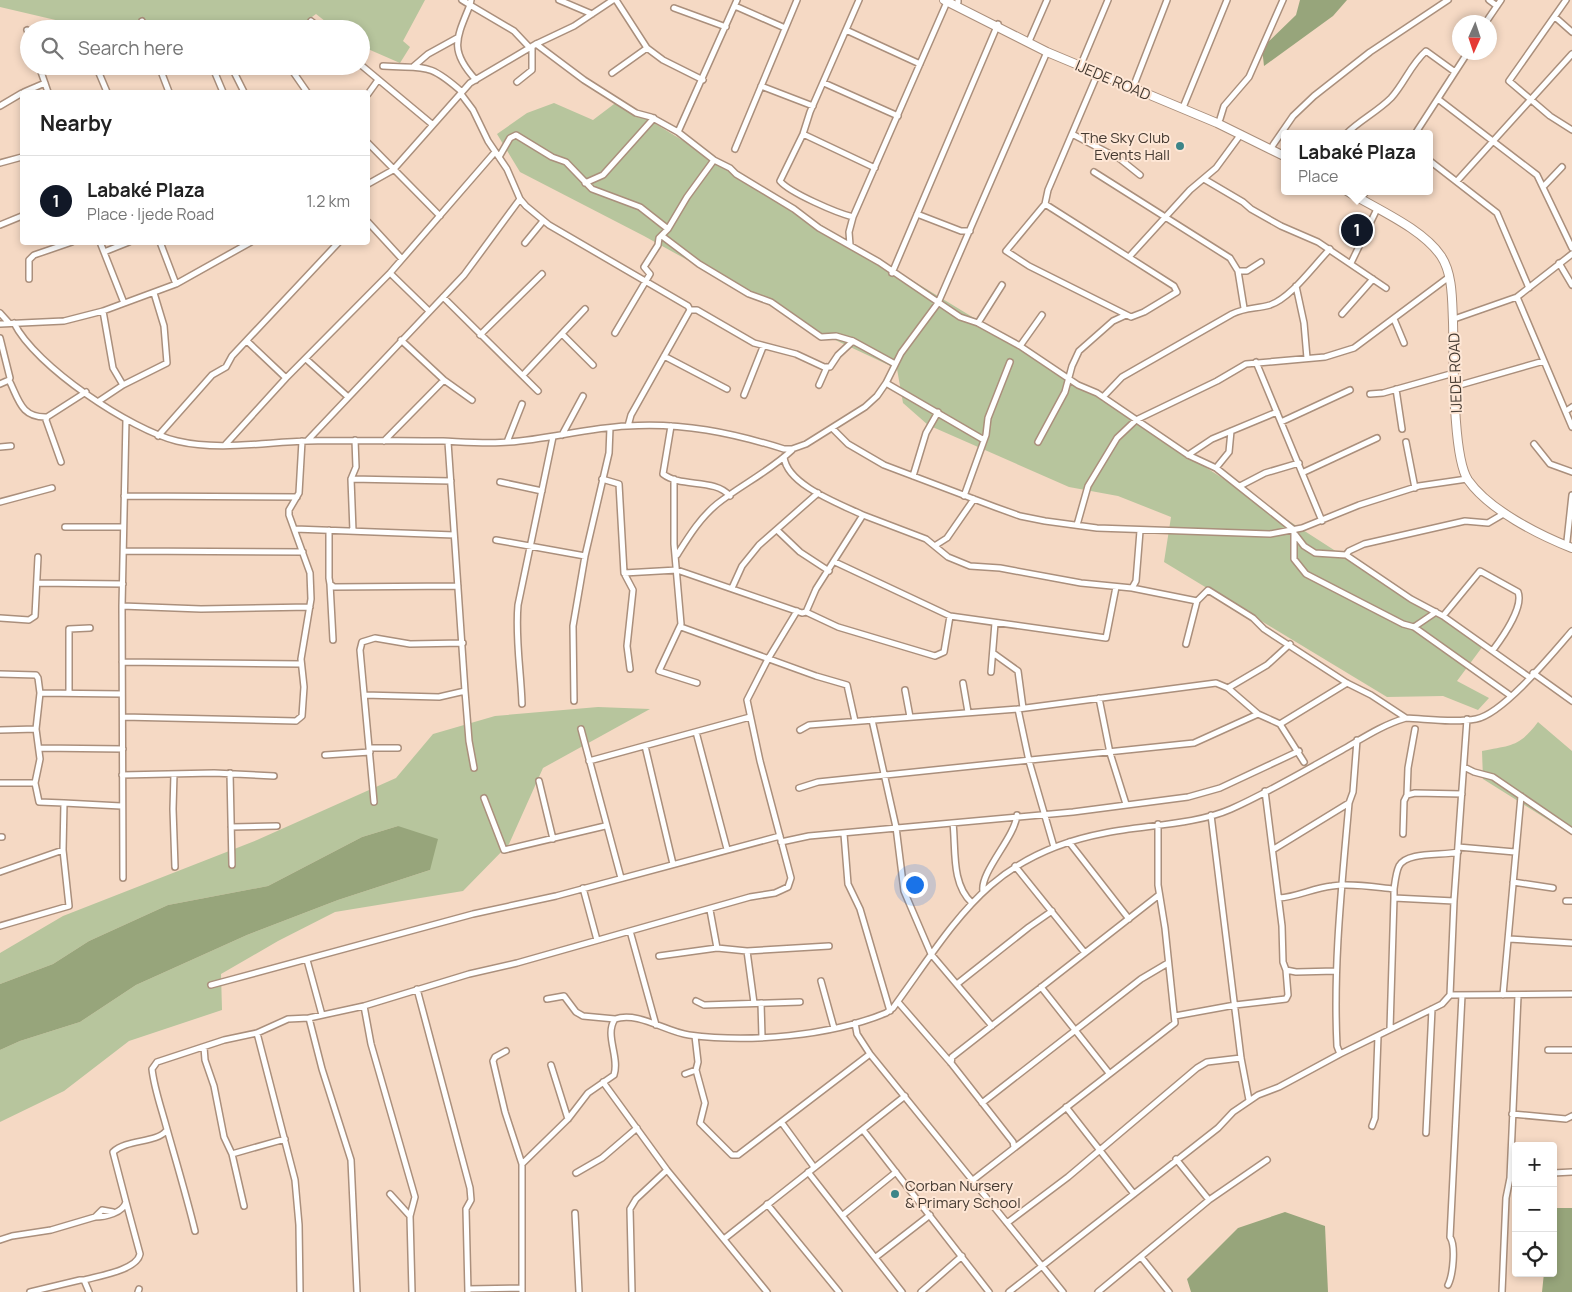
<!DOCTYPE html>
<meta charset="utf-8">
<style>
body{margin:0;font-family:Manrope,sans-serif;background:#f6f6f6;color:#222}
.controls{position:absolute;right:15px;bottom:15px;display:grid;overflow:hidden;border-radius:5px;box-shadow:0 2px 8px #0003}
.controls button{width:45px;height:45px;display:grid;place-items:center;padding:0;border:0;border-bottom:1px solid #e0e0e0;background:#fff;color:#222;font:25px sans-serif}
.compass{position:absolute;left:1452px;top:15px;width:45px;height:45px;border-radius:50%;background:#fff;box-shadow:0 2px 8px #0003;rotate:183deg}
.you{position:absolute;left:914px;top:884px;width:18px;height:18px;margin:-12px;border:4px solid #fff;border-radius:50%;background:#1a73e8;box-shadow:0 0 0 8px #1a73e833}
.badge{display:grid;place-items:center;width:32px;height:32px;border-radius:50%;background:#111827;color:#fff;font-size:16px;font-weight:700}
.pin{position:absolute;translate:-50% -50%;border:2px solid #fff;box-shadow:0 1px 5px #0006}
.popup{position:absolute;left:1281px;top:130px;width:152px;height:65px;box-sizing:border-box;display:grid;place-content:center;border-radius:5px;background:#fff;filter:drop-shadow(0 1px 4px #0005);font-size:16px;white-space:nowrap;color:#767676}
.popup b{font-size:19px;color:#222}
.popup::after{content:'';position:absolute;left:50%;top:100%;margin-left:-10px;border:10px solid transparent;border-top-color:#fff}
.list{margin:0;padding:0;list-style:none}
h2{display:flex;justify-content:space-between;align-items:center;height:65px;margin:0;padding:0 20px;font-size:21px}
h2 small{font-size:16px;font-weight:400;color:#767676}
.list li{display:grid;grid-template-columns:32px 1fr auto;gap:15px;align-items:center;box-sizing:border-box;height:90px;padding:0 20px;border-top:1px solid #e0e0e0}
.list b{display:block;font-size:19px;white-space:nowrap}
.list p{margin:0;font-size:16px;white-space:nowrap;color:#767676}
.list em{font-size:16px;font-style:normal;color:#767676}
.icon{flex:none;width:28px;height:28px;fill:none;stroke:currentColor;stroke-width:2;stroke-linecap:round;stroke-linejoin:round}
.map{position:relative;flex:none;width:1572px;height:1292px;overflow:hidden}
.search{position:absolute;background:#fff;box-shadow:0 2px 8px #0003;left:20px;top:20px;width:350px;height:55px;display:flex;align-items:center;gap:12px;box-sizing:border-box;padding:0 18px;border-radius:28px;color:#767676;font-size:19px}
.panel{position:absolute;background:#fff;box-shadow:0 2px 8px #0003;left:20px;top:90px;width:350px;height:155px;border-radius:5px}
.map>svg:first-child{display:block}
.green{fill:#b7c59d}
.forest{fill:#97a57b}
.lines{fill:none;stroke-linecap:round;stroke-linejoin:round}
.street-casing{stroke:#aa8f7c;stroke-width:8}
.secondary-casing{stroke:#aa8f7c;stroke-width:10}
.street{stroke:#fff;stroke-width:5}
.secondary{stroke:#fff;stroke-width:8}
.poi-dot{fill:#3d8588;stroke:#fee7d6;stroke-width:2}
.labels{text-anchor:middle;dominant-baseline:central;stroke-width:4;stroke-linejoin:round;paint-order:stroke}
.street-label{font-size:15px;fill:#453a31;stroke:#fee7d6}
.poi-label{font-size:15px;fill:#453a31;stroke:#fee7d6;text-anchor:end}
</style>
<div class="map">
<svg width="1572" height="1292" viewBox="0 0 1572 1292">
<rect width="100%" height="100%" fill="#f5d9c4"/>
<path class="green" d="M0 0H425L403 41 410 47 400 63 361 46V29H335L316 14 305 22 300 29H94L0 7Z
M618 101 974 318 1483 646 1457 681 1489 698 1478 710 1443 696 1387 697 1164 562 1171 517 1118 496 1069 487 928 425 903 403 897 369 814 330 644 236 520 172 497 134 527 113 554 103 593 120Z
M598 707 650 709 543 768 509 844 463 891 335 912 278 941 221 974 222 1010 129 1041 64 1091 0 1122V1050L20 1041 80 1022 136 985 247 935 338 900 430 870 398 826 362 837 268 886 168 905 89 941 53 964 0 984V953L63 916 257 840 396 778 433 734 495 716Z
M1538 722 1572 751V835L1483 779 1482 751C1512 745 1519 747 1538 722Z"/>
<path class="forest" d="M1300 0H1347L1333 16 1264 66 1262 48 1296 15Z
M398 826 438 839 430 870 338 900 247 935 136 985 80 1022 20 1041 0 1050V984L53 964 89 941 168 905 268 886 362 837Z
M1553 1208H1572V1292H1542L1544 1273H1553Z
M1285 1212 1325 1226 1328 1292H1191L1187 1279 1238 1228Z"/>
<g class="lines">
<defs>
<path id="street" d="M462 0 470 5C456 39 449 51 476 80
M471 0 470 5 514 31 530 48
M559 0 592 14
M616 0 647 48 663 60 703 80
M1489 0 1497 6
M1566 0 1509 81 1550 116 1572 130
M958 2V0
M735 6 785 28
M674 8 726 27
M1555 17 1572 32
M142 21 145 29
M311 21 321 29
M1486 22 1501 0
M27 30 29 35
M846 30 920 64
M1030 39 1047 0
M536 44 584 80 636 113 651 117 678 132 714 160 730 168 736 174 794 209 819 228 879 262 960 317 978 323 1020 346 1078 385 1097 393 1188 455 1216 468 1294 530V559L1306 574 1403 624 1414 627 1511 696
M1082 62 1108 0
M361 65 433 125
M39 66 48 92
M96 66 107 92
M159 66 169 92
M231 66 244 92
M289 66 307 92
M383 66C425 69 427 61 462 92
M414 66 428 54 457 38
M215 73 223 92
M612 73 647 48
M517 82 532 70V47
M824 83 898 116
M1134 85 1167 0
M761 86 813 106
M24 92 45 83
M368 94 378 80
M461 94 473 110 488 141 507 169 520 199 526 206 549 225 688 306 690 310 631 415 628 426
M1438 99 1537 175 1572 248
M1184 105 1227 0
M0 106 22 93
M1220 119 1224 106 1249 77 1283 0
M678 132 737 0
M803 134 875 168
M1072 134 1120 159 1140 175
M1346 134C1360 120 1377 112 1391 98 1404 84 1411 64 1426 51L1455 72
M1415 134 1468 52
M368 143 440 216
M1273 145 1293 116 1314 96 1370 52 1448 0
M735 149 797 0
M499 157 510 138 516 135 552 157 566 162 592 189 640 207 668 229
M1430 161 1497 213 1529 288
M0 163 22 157
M1094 172 1230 258 1238 271 1244 308
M1204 179 1243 202 1251 209 1281 226 1318 242 1386 288
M1457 181 1572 54
M585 183 603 175 654 118
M368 184 393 170 470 83 536 44 574 26 613 0
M1543 187 1562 167
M1363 195 1367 191
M1045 204 1174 286 1177 292 1144 312 1131 317 1029 266 1006 251 1045 204 1048 190 1097 75
M917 214 961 231H970
M853 217C837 213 790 193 780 181L803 134 810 112 859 0
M368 222 402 259
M0 225 22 216
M662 236 699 264 749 294 771 302 821 337 836 336 853 341 895 364
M100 242 124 303
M160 242 176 284
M525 243 543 221
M850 245 849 232 853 217 947 2
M104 252 129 242
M1129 257 1190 190 1216 168 1241 134
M1351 263 1377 209
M1559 263 1572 285
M1238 271H1247L1261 262
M390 273 429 311
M892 273 998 24
M29 279V260L34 255 72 242
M1296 286 1304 323 1307 358
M443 297 538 391
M1517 297 1572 254
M690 310H697L754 343 796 354 824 367H830L838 355 853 341
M103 311 113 368 123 385
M0 313 9 323
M1342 314 1373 279
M1457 318 1517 297 1572 427
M1394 319 1404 343
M14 323C35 366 131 430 177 441 219 451 266 442 308 441 353 440 398 441 443 441 465 442 488 444 509 442 549 439 587 428 627 426 681 422 733 433 784 449H792L806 444 865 407 877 396 886 383 901 353 938 303 1047 52
M978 323 1002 285
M0 324 64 321 103 311 176 284 251 242
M615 333 650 274 644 267 658 245 659 238 668 229 687 197 714 160
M562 334 593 365
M480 335 542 274
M0 338 10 378 9 380 0 384
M401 340 444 380 472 400
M247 341 286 378
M1020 346 1042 315
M664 356 727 389
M306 359 347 396
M1256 362 1322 521
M523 375 585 309
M9 380C19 400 21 418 47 417
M886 383 984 440
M819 385 827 367
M1460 385 1544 361
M1396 389 1402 429
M1370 394 1383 393 1454 373
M744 395 763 347
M1103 397 1122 377 1232 314C1246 307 1257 309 1270 305 1291 298 1314 265 1330 249
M99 401 123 385 167 363 164 326 154 293
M1566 411 1572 407
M1281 422 1350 390
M671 426 663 474C681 488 715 478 730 496
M832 428 848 444 884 465 995 507 1020 516 1045 521 1097 528 1270 534 1302 528 1359 505 1419 486 1467 479
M562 435 583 396
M158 436 212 375 226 367 232 356 339 242
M307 441 464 275 520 199
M384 441 444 380
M507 442 522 404
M1038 442 1065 392 1072 366 1079 351 1113 321 1126 315
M1406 442 1415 488
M1534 444 1550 464 1572 472
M225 445 286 378 390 273 495 152
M0 447 11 446
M1188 455 1212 439 1277 412
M61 462 46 420 47 417 86 392
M1216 468 1229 452 1231 431
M1304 472 1377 438
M913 476 926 433 938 412
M351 479 451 481
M602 479 619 484 624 573 633 590 627 646 630 669
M674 479V544L681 624 659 671 697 683
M500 482 542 491
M1240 486 1265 473 1299 463
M124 496 297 497
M964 496 986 435 988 418 1010 362
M0 502 52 488
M863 515 926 539 948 557 970 566 1000 568 1081 583 1132 588 1136 581 1140 531
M1077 525 1088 486 1117 438 1136 420 1217 381 1246 364 1325 357 1354 348 1449 277
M65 527H123
M295 529 454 535
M329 530V578L330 584 334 587 458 586
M777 530 800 552 829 571
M353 531 351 479 356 467 355 440
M1294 533 1304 546 1315 553 1346 555 1411 599 1443 616 1529 677
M496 540 585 556
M1567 541 1572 495
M936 545 947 538 974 499
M124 551 303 552
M677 555C689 536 700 518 717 504 741 485 770 471 792 450
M1346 555 1349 551 1364 544 1465 521 1488 523 1505 513
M835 562 950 616 1106 638 1116 587
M624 573 677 570 802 613 806 612 816 589 863 515C840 504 787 485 784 457
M37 583 123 584
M330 584 333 640
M732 588 742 566 759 545 818 493
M1132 588 1197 601
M122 606 201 609 310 607
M806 612 838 627 935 656 944 652 950 616
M1443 616 1480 571 1518 592C1524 607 1502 638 1493 650
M0 618 29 620 35 616 38 557
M681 627 816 676 847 685 855 721
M1414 627 1436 612
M1186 644 1197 601 1208 590 1253 618 1264 629 1347 683 1371 695 1406 718
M993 653 1018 671 1023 708
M122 662 301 664
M991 672 995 623
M1533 673 1572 701
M0 674 36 675 38 678 40 693 122 694
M963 683 968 712
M1228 688 1267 665 1290 644
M905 690 910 717
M465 691 469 741 474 768
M40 693 36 729 40 759 35 783 39 802 64 803
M69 693V629L90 628
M364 695 439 697 465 691 448 442
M1099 698 1110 753 1126 804
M574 701 573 626 585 556 609 453 610 428
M522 704C521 671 515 638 518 605L553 437
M1018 709 1029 761 1054 847
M123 717 296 721 302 716 304 687 301 659 311 599 310 573 289 515V510L299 493 302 441
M872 720 896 827 904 891 931 954 992 1026
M1280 724 1347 683
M581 729 621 878
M0 730 36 729
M800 730 809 725 1018 709 1216 683 1228 688 1258 714 1280 724 1304 762
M696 732 727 849
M645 746 673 864
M40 748 123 749
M369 748H398
M325 755 370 752
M589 761 750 717
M1464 767 1474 772 1493 777 1572 831
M230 773 232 865
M174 774 173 809 175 867
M122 775 214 773 274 776
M539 781 553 839
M0 783H35
M799 788 818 782 1194 743 1258 714
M1265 791 1282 926 1283 962 1286 970 1296 972 1336 971
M1407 795 1408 768 1415 729
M484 798 504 850 605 826
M374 802 360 650 362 642 375 638 410 644 463 643
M1211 815 1241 1058 1249 1100
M953 823C956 849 951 884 972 903
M231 827 277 826
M844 834 848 884 860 909 890 1011
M1403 834 1404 801 1407 795 1415 793 1462 794
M0 837H2
M781 842 809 836 1073 812 1188 797 1220 788 1299 751
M1069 842 1129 919
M1458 847 1515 852
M1274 849 1349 803
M1015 866 1085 953
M0 872 63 850
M123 878 122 606 126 420
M1513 882 1553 888
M583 888 597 940
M1394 889C1395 882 1396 872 1399 866 1407 851 1443 856 1458 852
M983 891C980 872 1015 837 1017 815
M1279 898C1297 897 1313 888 1332 886 1351 883 1374 887 1394 889V898L1454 901
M1566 901H1572
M710 910 717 948
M0 926 69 906 63 850 64 803 121 806
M630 931 656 1025
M1509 939 1572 943
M747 951 754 1003
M659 956 717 948 747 951 829 946
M307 960 322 1015
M821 981 834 1028
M957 984 1029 927 1052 911
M211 985 473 914 556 896 780 836
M1041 987 1109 1073
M417 989 470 1188 471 1200 466 1209 468 1292
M1450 995 1454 901 1467 719
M1503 995 1521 796
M547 999 564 996 576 1012 583 1016 615 1019
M696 1001 704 1005 800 1002
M898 1002 951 1063 1013 1142 1014 1147
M761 1003 762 1037
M364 1006 371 1044 415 1197 410 1216 412 1292
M1175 1016 1235 1005 1286 999 1288 995 1286 970
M309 1018 322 1069 351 1160 357 1292
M855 1023 857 1034 870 1054 1063 1292
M1390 1029 1394 898
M257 1033 295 1180 299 1225 300 1292
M695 1036 698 1062 696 1070 705 1103 700 1123 732 1155H738L870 1054
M204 1047 205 1060 214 1086 224 1137 232 1154 244 1206
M1548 1050H1572
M506 1051 495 1057 493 1061 505 1112 522 1164
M1340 1054 1337 1046C1333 965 1342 884 1349 803L1353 792 1357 740
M951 1063 952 1057 1159 895
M551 1065 568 1119
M685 1074 696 1070
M603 1082 667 1170 767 1292
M982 1103 1141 979 1168 963
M1066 1107 1134 1194
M1512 1114 1566 1119 1572 1116
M782 1123 814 1167
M1372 1126 1375 1118 1378 1036
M863 1130 989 1292
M1426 1133 1432 1009
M232 1154 285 1139
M1176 1159 1209 1200 1267 1160
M808 1172 902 1292
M576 1173 602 1158 637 1128
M1553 1173 1572 1172
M973 1180 1175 1023 1165 928 1158 885V824
M390 1194 410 1216
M767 1204 839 1292
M575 1213 579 1292
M843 1215 896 1172
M95 1217 102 1210 113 1212
M1007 1223 1068 1177 1197 1068 1207 1062 1241 1058
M195 1231C186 1194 175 1158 165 1122 160 1104 154 1087 152 1069L157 1062 224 1040 257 1033 288 1019 309 1018 364 1006 469 974 517 963 750 897 775 893 788 887 791 878 760 761 747 700 768 659 797 611
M724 1239 905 1096
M0 1240 12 1236 51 1230 95 1217C105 1217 123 1213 126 1202L113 1152C127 1139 156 1143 166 1131
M876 1257 930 1215
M1141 1257 1169 1292
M84 1280C99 1276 137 1270 140 1254L126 1202
M1448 1285C1453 1275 1456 1246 1450 1237L1462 995
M468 1289 522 1288
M30 1292 80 1280H84L89 1292
M138 1292 139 1289
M522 1292V1164L568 1119 588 1093 614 1075C620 1057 604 1035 615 1019 638 1011 666 1032 689 1035 750 1043 830 1036 886 1013L893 1008C957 920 989 855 1105 833 1144 825 1195 825 1231 809 1269 792 1306 770 1342 750 1363 738 1382 725 1406 718 1428 719 1454 723 1476 719 1503 714 1553 653 1572 631
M632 1292 630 1209 636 1199 667 1170
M921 1292 962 1256
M1009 1292 1218 1128 1233 1112 1258 1095 1279 1087 1340 1054 1432 1009 1442 1004 1450 995 1572 994
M1098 1292 1209 1200
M1502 1292 1506 1198 1510 1178 1518 996"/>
<path id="secondary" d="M944 0 1047 52 1217 123 1284 156
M1347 191C1376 209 1422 228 1441 256 1453 274 1452 301 1453 322 1454 355 1452 456 1468 480 1489 510 1539 535 1572 548"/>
</defs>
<use href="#street" class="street-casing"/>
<use href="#secondary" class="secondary-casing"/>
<use href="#street" class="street"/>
<use href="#secondary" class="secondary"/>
</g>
<g class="poi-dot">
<circle cx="1180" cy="146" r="5"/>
<circle cx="895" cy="1194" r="5"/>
</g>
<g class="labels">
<g class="street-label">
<text transform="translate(1113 80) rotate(23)">IJEDE ROAD</text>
<text transform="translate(1455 373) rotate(-92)">IJEDE ROAD</text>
</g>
<g class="poi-label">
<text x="1170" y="137">The Sky Club<tspan x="1170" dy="17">Events Hall</tspan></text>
<text x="905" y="1185" text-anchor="start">Corban Nursery<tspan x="905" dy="17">&amp; Primary School</tspan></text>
</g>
</g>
</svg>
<div class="controls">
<button>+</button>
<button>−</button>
<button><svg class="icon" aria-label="locate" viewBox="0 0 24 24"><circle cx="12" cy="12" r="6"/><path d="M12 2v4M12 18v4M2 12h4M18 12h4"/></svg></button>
</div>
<svg class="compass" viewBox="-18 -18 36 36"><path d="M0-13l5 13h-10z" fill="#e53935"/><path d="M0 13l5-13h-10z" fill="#767676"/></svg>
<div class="you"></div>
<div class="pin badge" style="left:1357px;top:230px">1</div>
<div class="popup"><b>Labaké Plaza</b>Place</div>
<div class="search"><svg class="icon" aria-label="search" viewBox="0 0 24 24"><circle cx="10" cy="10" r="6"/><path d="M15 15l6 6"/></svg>Search here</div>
<section class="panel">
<h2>Nearby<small></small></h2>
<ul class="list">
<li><span class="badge">1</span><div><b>Labaké Plaza</b><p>Place · Ijede Road</p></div><em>1.2 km</em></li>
</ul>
</section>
</div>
